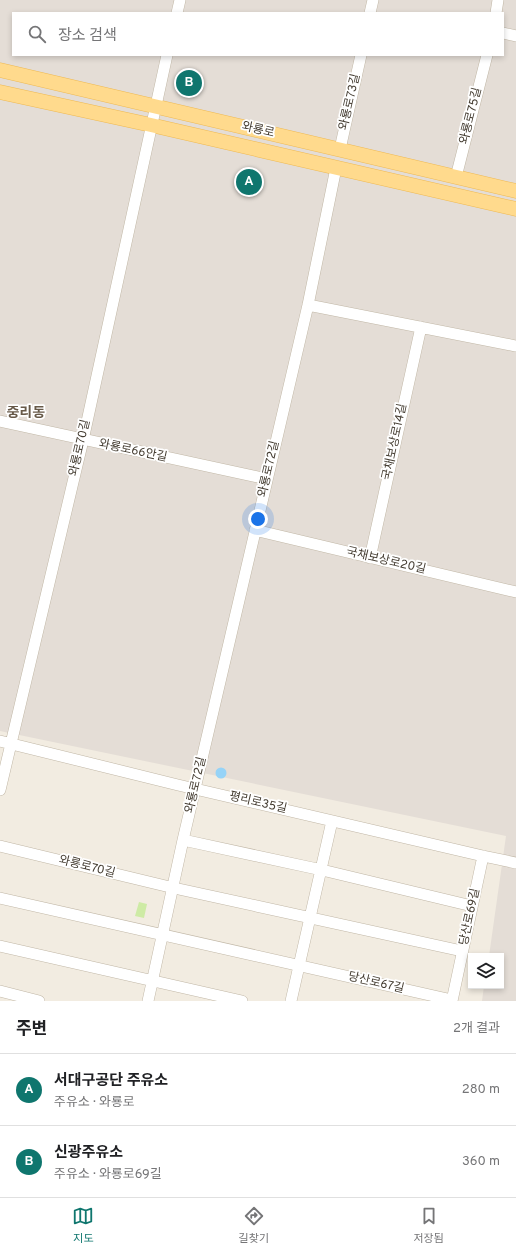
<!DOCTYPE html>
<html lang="ko">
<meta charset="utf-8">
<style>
body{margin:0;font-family:Overpass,"Noto Sans KR",sans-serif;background:#f2f2f2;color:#202124}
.controls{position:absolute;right:12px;bottom:12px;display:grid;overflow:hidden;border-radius:0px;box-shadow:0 2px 6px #0003}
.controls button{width:36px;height:36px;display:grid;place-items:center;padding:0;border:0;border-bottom:1px solid #e0e0e0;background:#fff;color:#202124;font:20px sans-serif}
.you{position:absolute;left:258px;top:519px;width:14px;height:14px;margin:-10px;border:3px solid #fff;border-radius:50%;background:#1a73e8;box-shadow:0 0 0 6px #1a73e833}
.badge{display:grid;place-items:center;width:26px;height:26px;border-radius:50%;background:#0f766e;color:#fff;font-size:13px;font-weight:700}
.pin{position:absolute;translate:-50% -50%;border:2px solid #fff;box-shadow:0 1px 4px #0006}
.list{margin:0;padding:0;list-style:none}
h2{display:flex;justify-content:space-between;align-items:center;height:52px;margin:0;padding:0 16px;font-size:17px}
h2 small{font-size:13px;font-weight:400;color:#757577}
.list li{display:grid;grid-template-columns:26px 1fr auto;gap:12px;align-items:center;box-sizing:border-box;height:72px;padding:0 16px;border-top:1px solid #e0e0e0}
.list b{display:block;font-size:15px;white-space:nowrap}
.list p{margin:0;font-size:13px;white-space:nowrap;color:#757577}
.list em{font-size:13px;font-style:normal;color:#757577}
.icon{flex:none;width:22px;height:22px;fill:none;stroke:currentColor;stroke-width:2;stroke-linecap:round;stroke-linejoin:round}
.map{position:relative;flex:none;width:516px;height:1001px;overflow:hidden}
.search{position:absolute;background:#fff;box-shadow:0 2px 6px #0003;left:12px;right:12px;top:12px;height:44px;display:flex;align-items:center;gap:10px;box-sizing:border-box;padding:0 14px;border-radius:0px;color:#757577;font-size:15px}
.sheet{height:196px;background:#fff}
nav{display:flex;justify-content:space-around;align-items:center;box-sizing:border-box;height:56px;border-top:1px solid #e0e0e0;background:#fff;font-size:11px;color:#757577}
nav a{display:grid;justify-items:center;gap:2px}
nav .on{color:#0f766e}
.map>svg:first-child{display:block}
.industrial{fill:#e4ddd6;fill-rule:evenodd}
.green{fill:#ceeba5}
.water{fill:#96d3f7}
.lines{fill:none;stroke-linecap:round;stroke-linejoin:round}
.minor-casing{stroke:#c1b7a6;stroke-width:12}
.major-casing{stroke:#eeb953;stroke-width:15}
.minor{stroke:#fff;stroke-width:11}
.major{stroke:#ffda8d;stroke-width:14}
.labels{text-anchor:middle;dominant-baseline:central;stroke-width:3.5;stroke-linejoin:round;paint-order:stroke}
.street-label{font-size:12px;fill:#443c31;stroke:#fff}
.quarter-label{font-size:14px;font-weight:bold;fill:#675948;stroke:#fff}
</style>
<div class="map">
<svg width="516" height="1001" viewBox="0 0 516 1001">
<rect width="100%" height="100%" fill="#f2ece1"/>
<path class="industrial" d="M0 0H516V1001H482L484 986H501V956H489L506 836 0 731ZM13 13H503V55H13Z"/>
<path class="green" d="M139 902 147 904 144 918 135 916Z"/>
<path class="water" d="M215.5 773a5.5 5.5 0 1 1 11 0a5.5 5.5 0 1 1-11 0Z"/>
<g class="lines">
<defs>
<path id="minor" d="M177 13 180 0
M370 13 373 0
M496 13 498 0
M503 33 516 36
M340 149 361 55
M456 177 487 55
M308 305 516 346
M0 421 267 479
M255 530 516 592
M370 558 421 327
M0 741 178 785 483 856 516 863
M0 790 83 440 167 55
M183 840 322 870 472 906
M0 846 174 888 462 951
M0 898 452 1000
M0 946 242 1001
M0 991 39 1001
M148 1001 183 840 308 305 336 168
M291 1001 332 821
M452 1001 483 856"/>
<path id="major" d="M0 70 516 191
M0 92 151 125 516 209"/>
</defs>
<use href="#minor" class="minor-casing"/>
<use href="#major" class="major-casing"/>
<use href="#minor" class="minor"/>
<use href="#major" class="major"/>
</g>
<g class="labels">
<g class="street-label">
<text transform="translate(350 102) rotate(-77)">와룡로73길</text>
<text transform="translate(471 116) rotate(-76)">와룡로75길</text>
<text transform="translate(258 130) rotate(13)">와룡로</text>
<text transform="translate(395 442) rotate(-78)">국채보상로14길</text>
<text transform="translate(80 448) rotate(-77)">와룡로70길</text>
<text transform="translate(133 451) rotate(12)">와룡로66안길</text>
<text transform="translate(269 469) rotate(-77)">와룡로72길</text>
<text transform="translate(386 561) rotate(13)">국채보상로20길</text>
<text transform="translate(196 785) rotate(-77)">와룡로72길</text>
<text transform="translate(258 803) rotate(13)">평리로35길</text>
<text transform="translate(87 867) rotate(14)">와룡로70길</text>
<text transform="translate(470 917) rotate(-78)">당산로69길</text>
<text transform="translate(376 983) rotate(13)">당산로67길</text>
</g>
<g class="quarter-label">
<text x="26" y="413">중리동</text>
</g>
</g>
</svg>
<div class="controls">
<button><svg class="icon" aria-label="layers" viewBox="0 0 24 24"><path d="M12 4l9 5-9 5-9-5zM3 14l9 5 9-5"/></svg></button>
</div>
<div class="you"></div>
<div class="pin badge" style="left:249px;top:182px">A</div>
<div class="pin badge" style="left:189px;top:83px">B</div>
<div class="search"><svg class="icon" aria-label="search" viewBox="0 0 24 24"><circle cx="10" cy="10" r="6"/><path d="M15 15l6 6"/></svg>장소 검색</div>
</div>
<section class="sheet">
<h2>주변<small>2개 결과</small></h2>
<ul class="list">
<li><span class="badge">A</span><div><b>서대구공단 주유소</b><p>주유소 · 와룡로</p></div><em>280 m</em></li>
<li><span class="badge">B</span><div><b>신광주유소</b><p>주유소 · 와룡로69길</p></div><em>360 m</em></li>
</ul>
</section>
<nav>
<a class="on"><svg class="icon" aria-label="map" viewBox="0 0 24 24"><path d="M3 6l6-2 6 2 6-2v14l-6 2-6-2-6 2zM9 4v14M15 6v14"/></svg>지도</a>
<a><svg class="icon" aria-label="directions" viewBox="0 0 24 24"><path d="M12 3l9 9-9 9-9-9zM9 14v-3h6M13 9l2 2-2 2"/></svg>길찾기</a>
<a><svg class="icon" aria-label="saved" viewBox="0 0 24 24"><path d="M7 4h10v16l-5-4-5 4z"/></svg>저장됨</a>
</nav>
